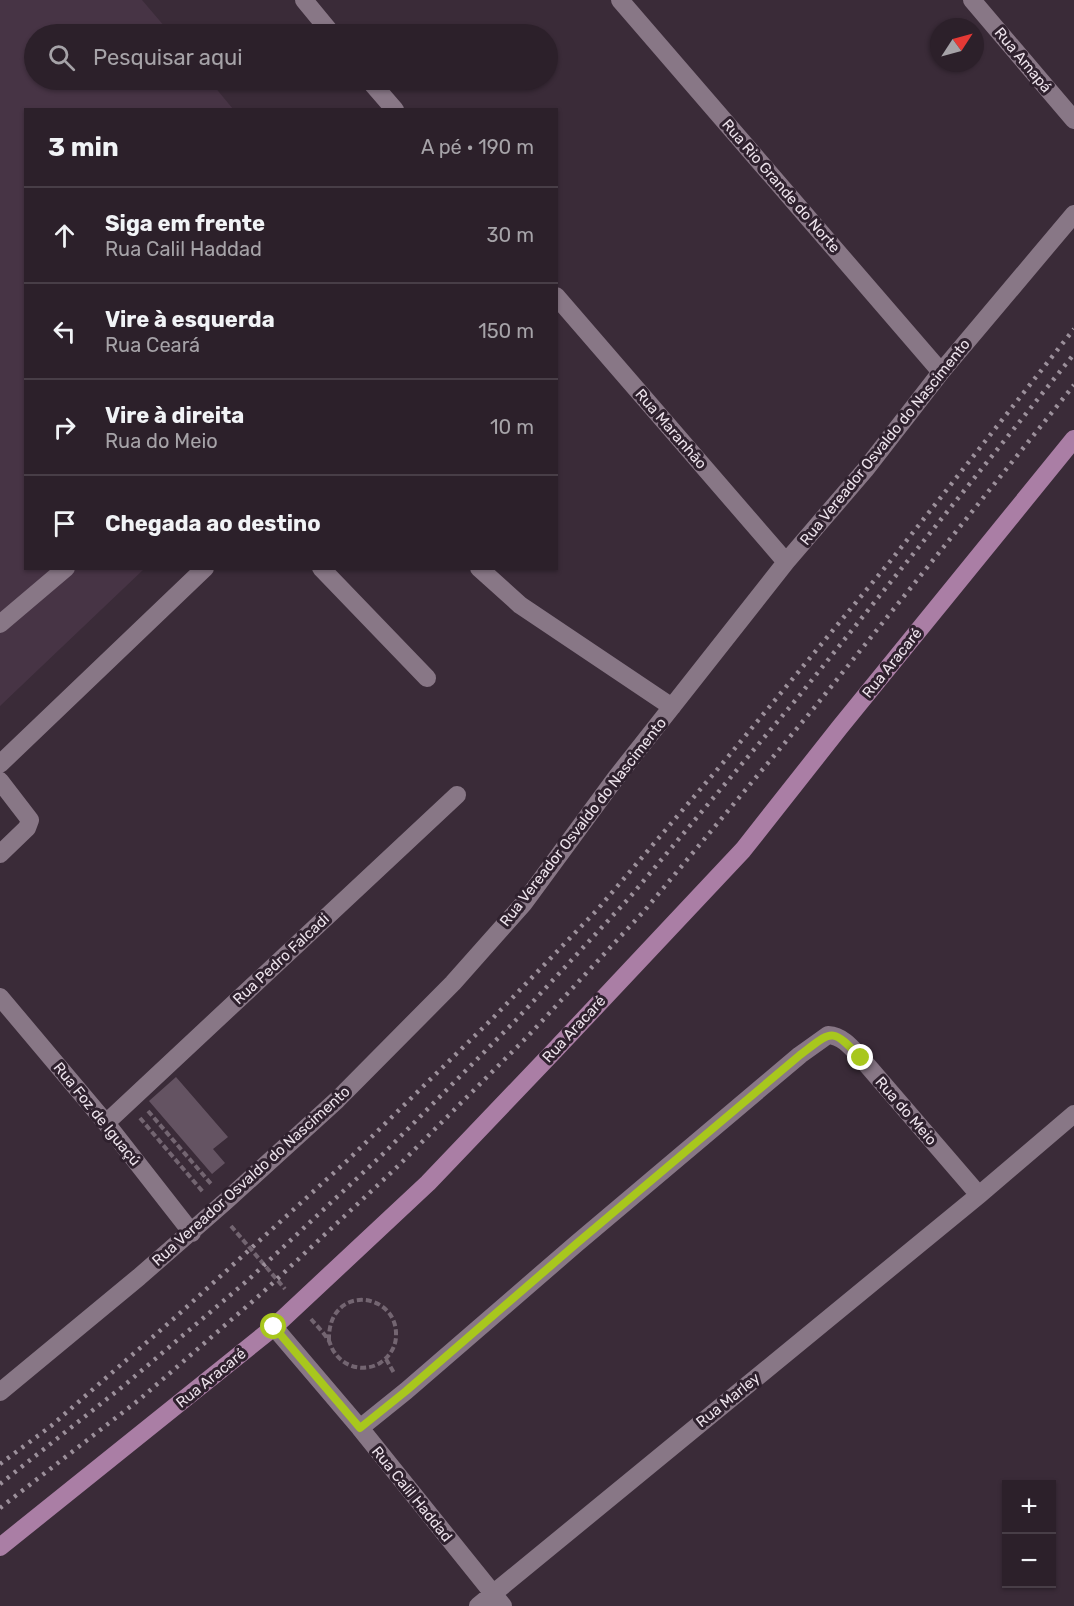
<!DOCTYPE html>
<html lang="pt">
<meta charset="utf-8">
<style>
body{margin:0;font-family:Rubik,sans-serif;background:#342832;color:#f1f3f6}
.controls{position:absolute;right:18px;bottom:18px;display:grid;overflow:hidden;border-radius:0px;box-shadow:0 2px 4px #0004}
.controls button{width:54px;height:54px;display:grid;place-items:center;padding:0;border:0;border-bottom:2px solid #483e47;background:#2c202a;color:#f1f3f6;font:30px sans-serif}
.compass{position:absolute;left:930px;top:18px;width:54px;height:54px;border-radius:50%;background:#2c202a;box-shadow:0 2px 4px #0004;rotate:54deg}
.stop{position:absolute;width:18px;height:18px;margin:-14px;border:4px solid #a8c71d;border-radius:50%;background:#fff}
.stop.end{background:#a8c71d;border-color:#fff;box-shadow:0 2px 6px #0008}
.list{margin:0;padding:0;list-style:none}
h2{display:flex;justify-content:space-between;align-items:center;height:78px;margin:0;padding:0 24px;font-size:26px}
h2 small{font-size:20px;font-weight:400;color:#a6a3a8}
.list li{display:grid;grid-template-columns:39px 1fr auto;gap:18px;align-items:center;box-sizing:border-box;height:96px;padding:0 24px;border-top:2px solid #483e47}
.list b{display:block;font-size:22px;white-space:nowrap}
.list p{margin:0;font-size:20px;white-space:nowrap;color:#a6a3a8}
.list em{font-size:20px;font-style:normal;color:#a6a3a8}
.icon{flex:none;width:33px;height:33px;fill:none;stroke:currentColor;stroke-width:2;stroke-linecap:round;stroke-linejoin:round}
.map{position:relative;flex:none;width:1074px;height:1606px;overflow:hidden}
.search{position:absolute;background:#2c202a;box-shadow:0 2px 4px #0004;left:24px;top:24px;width:534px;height:66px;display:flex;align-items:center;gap:15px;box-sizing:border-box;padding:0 21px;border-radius:33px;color:#a6a3a8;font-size:22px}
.panel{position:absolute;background:#2c202a;box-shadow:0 2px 4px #0004;left:24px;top:108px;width:534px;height:462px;border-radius:0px}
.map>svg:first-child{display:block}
.built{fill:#473445}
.building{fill:#645362}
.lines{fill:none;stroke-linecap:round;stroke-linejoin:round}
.path{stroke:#736571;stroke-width:4;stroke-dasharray:6 3;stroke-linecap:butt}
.minor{stroke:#887786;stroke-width:18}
.major{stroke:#aa7ea5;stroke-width:18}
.rail{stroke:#9c909b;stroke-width:4.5;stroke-dasharray:3 6;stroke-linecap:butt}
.route{stroke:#a8c71d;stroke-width:8}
.labels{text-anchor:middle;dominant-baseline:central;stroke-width:6;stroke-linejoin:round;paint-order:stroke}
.street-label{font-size:15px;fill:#ece2eb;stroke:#2f212e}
</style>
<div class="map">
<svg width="1074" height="1606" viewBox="0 0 1074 1606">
<rect width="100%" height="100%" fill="#3a2b38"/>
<path class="built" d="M0 0H142L171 34H34V80H209L233 109 26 110V568L144 569 0 706Z"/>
<path class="building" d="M176 1077 228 1137 213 1149 225 1163 212 1174 149 1101Z"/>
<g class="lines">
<path class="path" d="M148 1111 212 1185
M140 1118 203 1192
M231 1226 285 1289
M311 1319C317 1326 324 1333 329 1341 331 1345 332 1350 335 1353 345 1368 365 1372 380 1363 389 1357 396 1347 396 1336 398 1291 327 1283 329 1341
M386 1359 394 1373"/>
<path class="minor" d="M304 0 332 34
M620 0 941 372
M972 0 1074 120
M369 80 395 110
M556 296 786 562
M321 568 427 678
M479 568 520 605 672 707
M0 624 66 568
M0 764 205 568
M0 781 30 820 27 828 0 854
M0 997 106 1123 192 1233
M106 1123 457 795
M274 1327 360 1428 503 1606
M0 1392 139 1277 226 1201 337 1100 453 983 524 903 615 779 786 562 865 470 941 372 1074 214
M360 1428 406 1391 576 1244 800 1055 828 1035C843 1036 852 1048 861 1058L979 1195
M478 1606 979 1195 1074 1114"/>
<path class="major" d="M0 1547 274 1327 428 1183 555 1050 743 850 840 727 1074 439"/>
<path class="rail" d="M0 1464 51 1426 179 1314 349 1159 492 1019 597 910 722 764 892 559 1074 329
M0 1484 127 1383 248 1280 382 1155 515 1021 630 897 799 696 1074 354
M0 1508 140 1399 261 1294 395 1169 529 1035 645 910 814 708 1074 385"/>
</g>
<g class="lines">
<path class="route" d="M274 1327 360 1428 406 1391 576 1244 800 1055C833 1030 831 1027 861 1058"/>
</g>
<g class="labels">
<g class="street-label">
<text transform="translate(1023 60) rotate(50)">Rua Amapá</text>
<text transform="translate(781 186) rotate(49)">Rua Rio Grande do Norte</text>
<text transform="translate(671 429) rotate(49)">Rua Maranhão</text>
<text transform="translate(885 442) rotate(-51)">Rua Vereador Osvaldo do Nascimento</text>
<text transform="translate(892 663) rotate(-51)">Rua Aracaré</text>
<text transform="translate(583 822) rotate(-52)">Rua Vereador Osvaldo do Nascimento</text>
<text transform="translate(281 959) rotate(-43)">Rua Pedro Falcadi</text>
<text transform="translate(574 1029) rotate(-47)">Rua Aracaré</text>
<text transform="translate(906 1111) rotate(49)">Rua do Meio</text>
<text transform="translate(97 1114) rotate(51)">Rua Foz de Iguaçú</text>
<text transform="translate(251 1176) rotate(-42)">Rua Vereador Osvaldo do Nascimento</text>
<text transform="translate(211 1378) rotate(-39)">Rua Aracaré</text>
<text transform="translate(728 1400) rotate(-39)">Rua Marley</text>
<text transform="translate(412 1494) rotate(51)">Rua Calil Haddad</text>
</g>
</g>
</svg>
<div class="controls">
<button>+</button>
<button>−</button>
</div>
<svg class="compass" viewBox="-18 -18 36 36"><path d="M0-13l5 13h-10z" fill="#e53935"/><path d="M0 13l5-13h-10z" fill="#a6a3a8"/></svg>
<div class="stop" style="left:274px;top:1327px"></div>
<div class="stop end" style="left:861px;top:1058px"></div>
<div class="search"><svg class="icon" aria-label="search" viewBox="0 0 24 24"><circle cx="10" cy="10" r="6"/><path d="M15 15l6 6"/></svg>Pesquisar aqui</div>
<section class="panel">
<h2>3 min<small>A pé · 190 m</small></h2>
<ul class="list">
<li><svg class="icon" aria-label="ahead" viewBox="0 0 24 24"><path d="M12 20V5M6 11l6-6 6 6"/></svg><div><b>Siga em frente</b><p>Rua Calil Haddad</p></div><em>30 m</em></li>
<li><svg class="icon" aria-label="left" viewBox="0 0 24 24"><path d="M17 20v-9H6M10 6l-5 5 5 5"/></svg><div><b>Vire à esquerda</b><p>Rua Ceará</p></div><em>150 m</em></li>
<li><svg class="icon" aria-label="right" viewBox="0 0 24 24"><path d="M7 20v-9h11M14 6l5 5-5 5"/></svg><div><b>Vire à direita</b><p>Rua do Meio</p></div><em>10 m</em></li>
<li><svg class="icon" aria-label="arrive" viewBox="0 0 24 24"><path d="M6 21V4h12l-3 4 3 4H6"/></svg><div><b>Chegada ao destino</b></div></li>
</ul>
</section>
</div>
